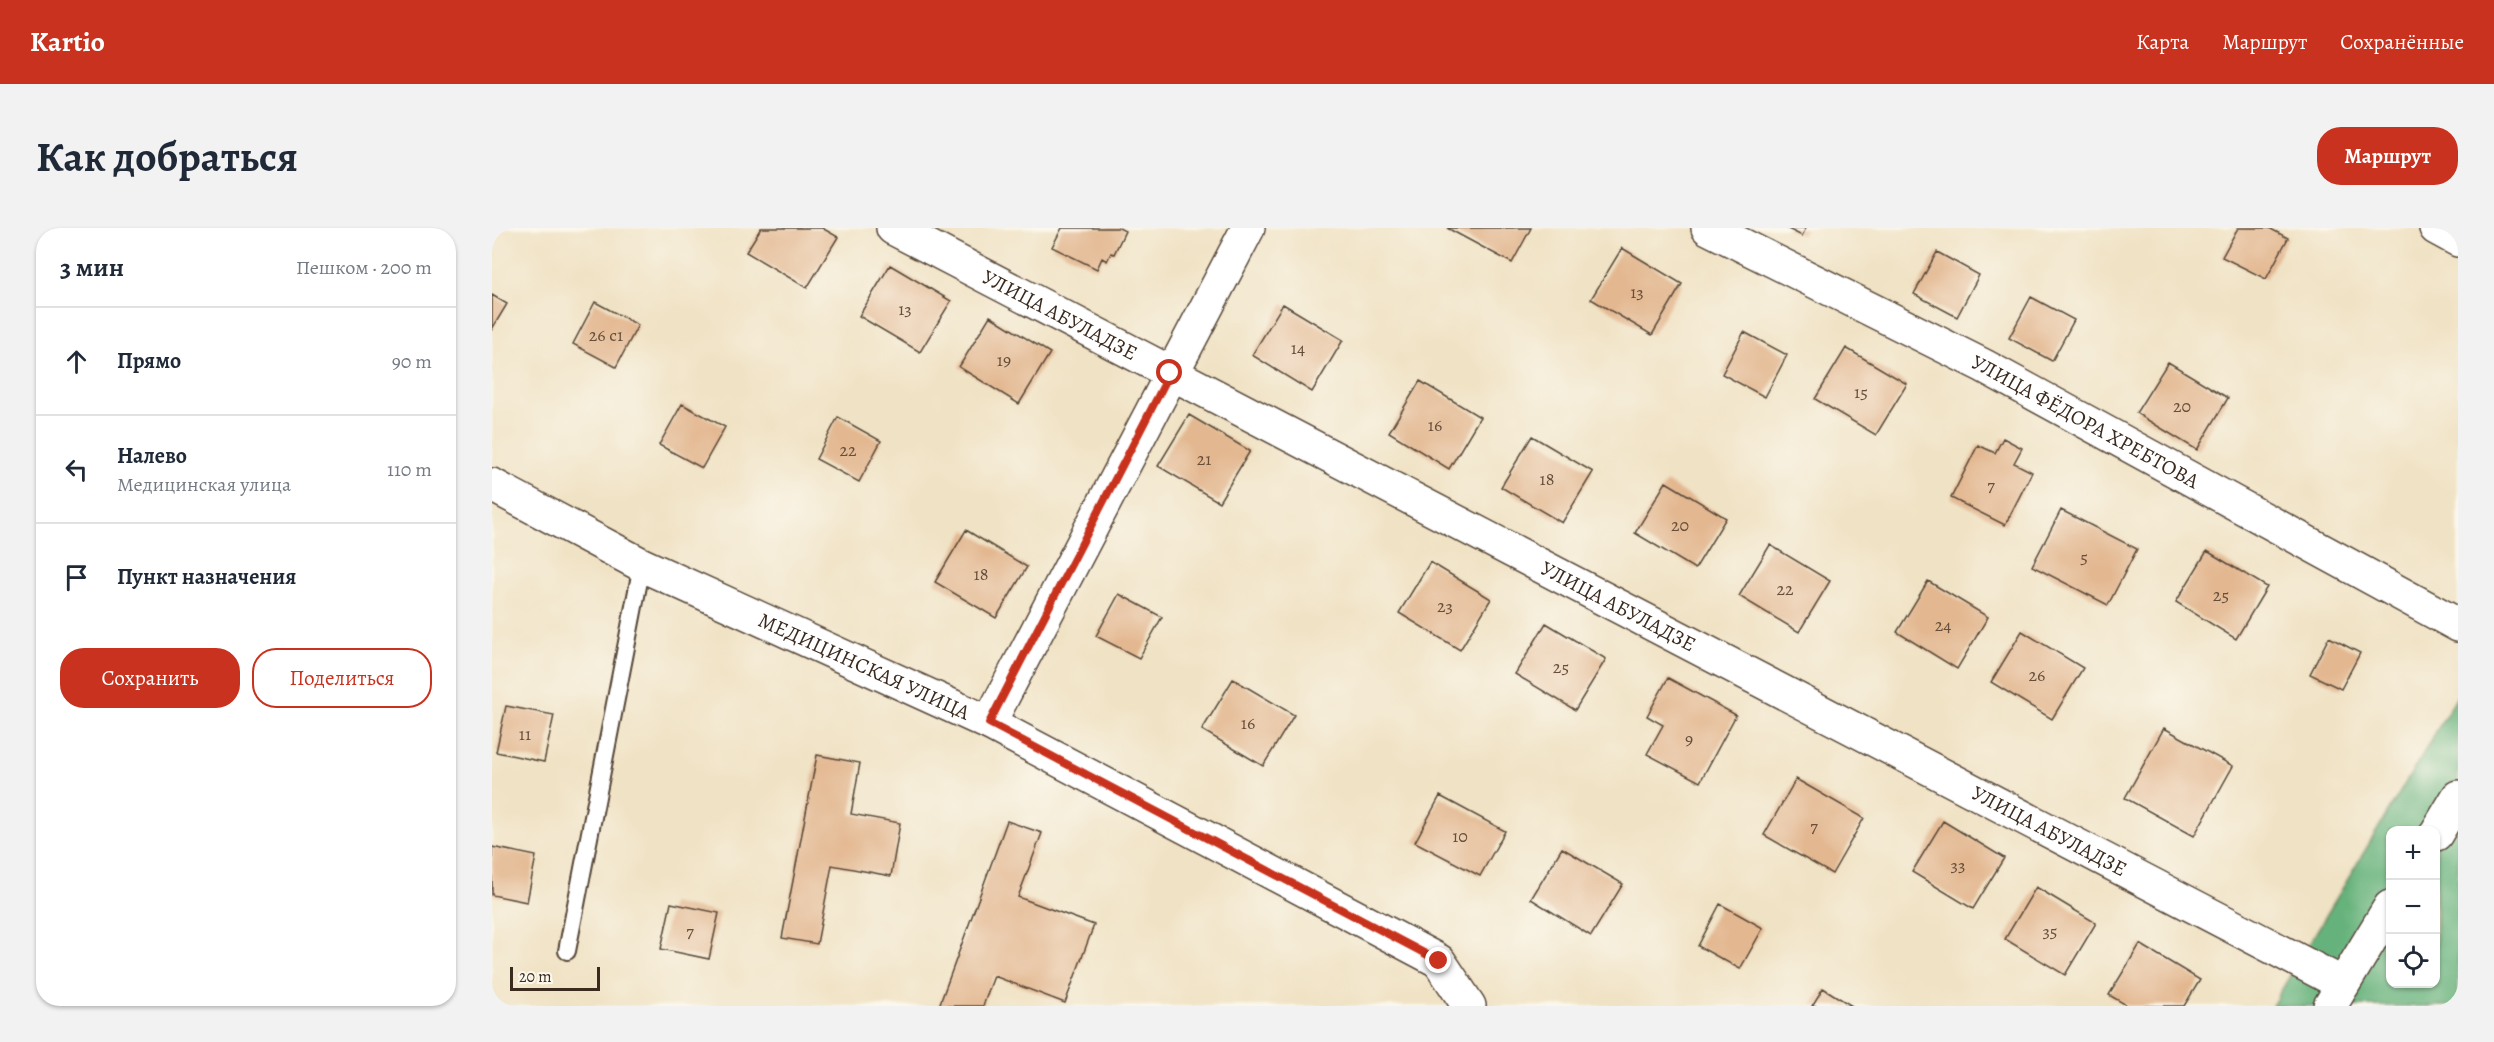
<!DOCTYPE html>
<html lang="ru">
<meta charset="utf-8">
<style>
body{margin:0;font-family:Alegreya,serif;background:#f2f2f3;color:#1f2937}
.controls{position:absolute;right:18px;bottom:18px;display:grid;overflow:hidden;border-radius:12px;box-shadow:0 2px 4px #0004}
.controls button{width:54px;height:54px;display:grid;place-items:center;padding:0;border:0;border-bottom:2px solid #e0e1e3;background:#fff;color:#1f2937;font:30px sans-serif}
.scale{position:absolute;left:18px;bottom:15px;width:90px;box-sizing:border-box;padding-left:6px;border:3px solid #3b2a1e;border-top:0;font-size:16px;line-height:21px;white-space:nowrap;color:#3b2a1e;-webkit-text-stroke:4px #fbf7ec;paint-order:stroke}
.stop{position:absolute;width:18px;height:18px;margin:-14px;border:4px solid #c8321e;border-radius:50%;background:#fff}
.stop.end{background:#c8321e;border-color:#fff;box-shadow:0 2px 6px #0008}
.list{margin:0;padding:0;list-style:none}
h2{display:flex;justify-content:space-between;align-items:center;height:78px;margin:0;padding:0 24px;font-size:26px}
h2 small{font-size:20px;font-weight:400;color:#747a83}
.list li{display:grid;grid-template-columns:39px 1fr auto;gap:18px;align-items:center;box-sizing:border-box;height:108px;padding:0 24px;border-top:2px solid #e0e1e3}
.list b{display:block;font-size:22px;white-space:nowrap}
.list p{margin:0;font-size:20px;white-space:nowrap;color:#747a83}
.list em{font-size:20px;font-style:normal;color:#747a83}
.actions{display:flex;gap:12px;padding:18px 24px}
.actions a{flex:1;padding:14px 0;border:2px solid #c8321e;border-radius:24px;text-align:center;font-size:21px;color:#c8321e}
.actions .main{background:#c8321e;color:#fff}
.icon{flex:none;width:33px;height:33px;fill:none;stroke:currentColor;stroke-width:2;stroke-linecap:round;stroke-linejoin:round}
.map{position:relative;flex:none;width:1966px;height:778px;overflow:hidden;border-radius:24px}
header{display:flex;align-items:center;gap:36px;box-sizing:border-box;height:84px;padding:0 30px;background:#c8321e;color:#fff}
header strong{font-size:28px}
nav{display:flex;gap:33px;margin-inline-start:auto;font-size:21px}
.intro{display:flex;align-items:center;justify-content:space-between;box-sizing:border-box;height:144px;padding:0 36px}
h1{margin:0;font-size:42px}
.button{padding:15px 27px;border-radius:24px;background:#c8321e;color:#fff;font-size:21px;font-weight:700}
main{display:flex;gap:36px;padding:0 36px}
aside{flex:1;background:#fff;border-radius:24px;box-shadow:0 2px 4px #0004}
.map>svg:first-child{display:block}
.forest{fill:#66b27b;stroke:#506e4c;stroke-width:1.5;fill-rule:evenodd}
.building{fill:#e3b891}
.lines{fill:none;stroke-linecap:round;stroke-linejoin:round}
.service-casing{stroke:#564637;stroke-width:20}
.minor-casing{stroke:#564637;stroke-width:36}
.service{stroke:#fff;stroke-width:16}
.minor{stroke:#fff;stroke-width:33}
.route{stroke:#c8321e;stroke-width:8}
.labels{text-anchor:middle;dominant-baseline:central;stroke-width:4.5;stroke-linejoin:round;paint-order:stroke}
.number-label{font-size:18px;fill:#654e3b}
.street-label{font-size:21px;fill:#3b2a1e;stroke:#fbf7ec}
</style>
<header>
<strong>Kartio</strong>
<nav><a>Карта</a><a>Маршрут</a><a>Сохранённые</a></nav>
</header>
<div class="intro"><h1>Как добраться</h1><a class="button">Маршрут</a></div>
<main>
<aside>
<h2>3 мин<small>Пешком · 200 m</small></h2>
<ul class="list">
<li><svg class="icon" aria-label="ahead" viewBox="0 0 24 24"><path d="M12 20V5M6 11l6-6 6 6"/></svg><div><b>Прямо</b></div><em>90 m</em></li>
<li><svg class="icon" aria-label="left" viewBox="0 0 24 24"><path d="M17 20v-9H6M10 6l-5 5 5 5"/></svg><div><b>Налево</b><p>Медицинская улица</p></div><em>110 m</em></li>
<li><svg class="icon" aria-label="arrive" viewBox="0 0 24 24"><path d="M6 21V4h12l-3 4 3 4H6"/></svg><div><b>Пункт назначения</b></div></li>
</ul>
<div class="actions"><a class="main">Сохранить</a><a>Поделиться</a></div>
</aside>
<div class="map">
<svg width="1966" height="778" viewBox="0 0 1966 778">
<rect width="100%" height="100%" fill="#fbf7ec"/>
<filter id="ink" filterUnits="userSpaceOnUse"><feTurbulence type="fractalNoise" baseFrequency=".0167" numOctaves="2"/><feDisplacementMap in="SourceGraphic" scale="12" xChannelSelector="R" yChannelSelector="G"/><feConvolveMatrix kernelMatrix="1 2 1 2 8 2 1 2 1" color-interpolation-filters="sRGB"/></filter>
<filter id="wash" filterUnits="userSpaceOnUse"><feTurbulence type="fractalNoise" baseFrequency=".008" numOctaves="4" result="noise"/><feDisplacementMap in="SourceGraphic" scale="24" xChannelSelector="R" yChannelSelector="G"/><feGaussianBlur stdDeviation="1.35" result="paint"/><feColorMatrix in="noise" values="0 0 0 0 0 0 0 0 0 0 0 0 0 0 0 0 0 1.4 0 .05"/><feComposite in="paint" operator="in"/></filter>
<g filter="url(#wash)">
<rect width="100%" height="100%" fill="#f0e2c4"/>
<path class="forest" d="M1966 467V778H1780ZM1898 602H1944V756H1898Z"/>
<g id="blocks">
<path class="building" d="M269 0H330L346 9 315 60 254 24Z
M570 0H627L633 3 622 26 619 25 615 33 610 30 605 41 560 19Z
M955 0H1039L1020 35Z
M1294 0H1314L1310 8Z
M1746 0H1777L1796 10 1774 51 1730 29Z
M1130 20 1190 56 1160 107 1099 71Z
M1445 24 1487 47 1465 89 1422 66Z
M398 37 459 73 428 124 367 88Z
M0 67 15 76 0 101Z
M1539 69 1582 92 1560 133 1517 110Z
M103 74 146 97 124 139 81 116Z
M791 76 851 112 820 164 760 127Z
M498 88 558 125 527 176 467 139Z
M1252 104 1295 127 1273 169 1230 146Z
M1354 120 1415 156 1384 207 1323 171Z
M1676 134 1736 170 1705 222 1644 185Z
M928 153 988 189 957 241 897 204Z
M190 176 233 199 210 240 167 217Z
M697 187 758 223 727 274 666 238Z
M346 189 389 213 367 254 324 231Z
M1040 208 1101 244 1070 295 1009 259Z
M1511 210 1530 220 1522 235 1540 244 1513 297 1459 270 1486 217 1503 225Z
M1174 254 1234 290 1203 341 1143 305Z
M1569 282 1645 321 1616 377 1540 338Z
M474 302 535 339 504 390 443 354Z
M1278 317 1338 353 1307 404 1247 368Z
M1715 323 1775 359 1744 411 1684 374Z
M938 334 999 371 968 422 907 385Z
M1436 353 1496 389 1465 441 1405 404Z
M627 366 670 389 647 430 604 408Z
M1054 395 1114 431 1083 482 1023 446Z
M1530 403 1591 440 1560 491 1499 454Z
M1837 409 1868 425 1849 461 1818 446Z
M1176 450 1244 487 1208 554 1155 526 1171 497 1155 488Z
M741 451 802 487 771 538 710 502Z
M14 478 62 487 52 534 4 524Z
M1672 500 1741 538 1702 608 1633 570Z
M325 527 368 535 359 586 408 595 399 648 340 637 325 716 290 710Z
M1304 551 1372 590 1340 646 1272 607Z
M948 568 1013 603 988 648 923 614Z
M515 593 550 605 526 669 602 697 573 775 502 748 491 778H447Z
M1451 593 1512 630 1481 681 1420 644Z
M0 619 44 628 35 674 0 667Z
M1070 620 1131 656 1099 708 1039 671Z
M1544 659 1604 695 1573 747 1513 711Z
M179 675 227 685 217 731 169 721Z
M1228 676 1271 700 1248 741 1206 718Z
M1648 716 1708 752 1692 778H1636L1617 767Z
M1331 760 1360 778H1320Z"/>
</g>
</g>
<g filter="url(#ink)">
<use href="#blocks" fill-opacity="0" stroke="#564637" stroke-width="1.5"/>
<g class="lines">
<defs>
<path id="service" d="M75 723 150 337"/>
<g id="minor">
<path id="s1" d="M401 0 1851 756"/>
<path id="s2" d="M1216 0 1492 138 1966 397"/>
<path d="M1944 0 1966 12"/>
<path id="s3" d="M0 257 150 337 497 495 947 733 977 778"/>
<path d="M497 495 756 0"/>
<path d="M1944 606 1966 569"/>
<path d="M1838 778 1898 679"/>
</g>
</defs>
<use href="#service" class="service-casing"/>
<use href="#minor" class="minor-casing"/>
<use href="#service" class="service"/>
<use href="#minor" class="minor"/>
</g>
</g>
<g class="lines" filter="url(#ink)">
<path class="route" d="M678 145 497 495 947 733"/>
</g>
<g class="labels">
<g class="number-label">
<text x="1145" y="64">13</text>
<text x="413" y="81">13</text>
<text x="114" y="107">26 с1</text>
<text x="806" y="120">14</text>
<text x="512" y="132">19</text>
<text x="1369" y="164">15</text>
<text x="1690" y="178">20</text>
<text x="943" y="197">16</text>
<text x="356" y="222">22</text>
<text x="712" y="231">21</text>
<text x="1055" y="251">18</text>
<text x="1499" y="257">7</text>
<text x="1188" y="297">20</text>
<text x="1592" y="329">5</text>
<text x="489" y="346">18</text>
<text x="1293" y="361">22</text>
<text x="1729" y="367">25</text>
<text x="953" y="378">23</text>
<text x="1451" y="397">24</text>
<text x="1069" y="439">25</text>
<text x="1545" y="447">26</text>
<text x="756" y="495">16</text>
<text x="33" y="506">11</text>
<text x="1197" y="511">9</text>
<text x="1322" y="598">7</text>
<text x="968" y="608">10</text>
<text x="1466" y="637">33</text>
<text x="198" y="703">7</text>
<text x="1558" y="703">35</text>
</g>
<g class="street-label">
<text stroke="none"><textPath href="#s1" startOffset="188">УЛИЦА АБУЛАДЗЕ</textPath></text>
<text stroke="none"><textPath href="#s2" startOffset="424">УЛИЦА ФЁДОРА ХРЕБТОВА</textPath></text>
<text stroke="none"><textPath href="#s1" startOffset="818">УЛИЦА АБУЛАДЗЕ</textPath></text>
<text stroke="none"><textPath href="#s3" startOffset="414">МЕДИЦИНСКАЯ УЛИЦА</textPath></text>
<text stroke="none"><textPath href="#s1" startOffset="1304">УЛИЦА АБУЛАДЗЕ</textPath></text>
</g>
</g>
</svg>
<div class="controls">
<button>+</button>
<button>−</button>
<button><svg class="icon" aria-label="locate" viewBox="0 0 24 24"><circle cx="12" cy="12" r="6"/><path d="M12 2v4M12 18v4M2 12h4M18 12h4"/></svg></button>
</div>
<div class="scale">20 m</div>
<div class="stop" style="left:678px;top:145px"></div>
<div class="stop end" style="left:947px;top:733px"></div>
</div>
</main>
